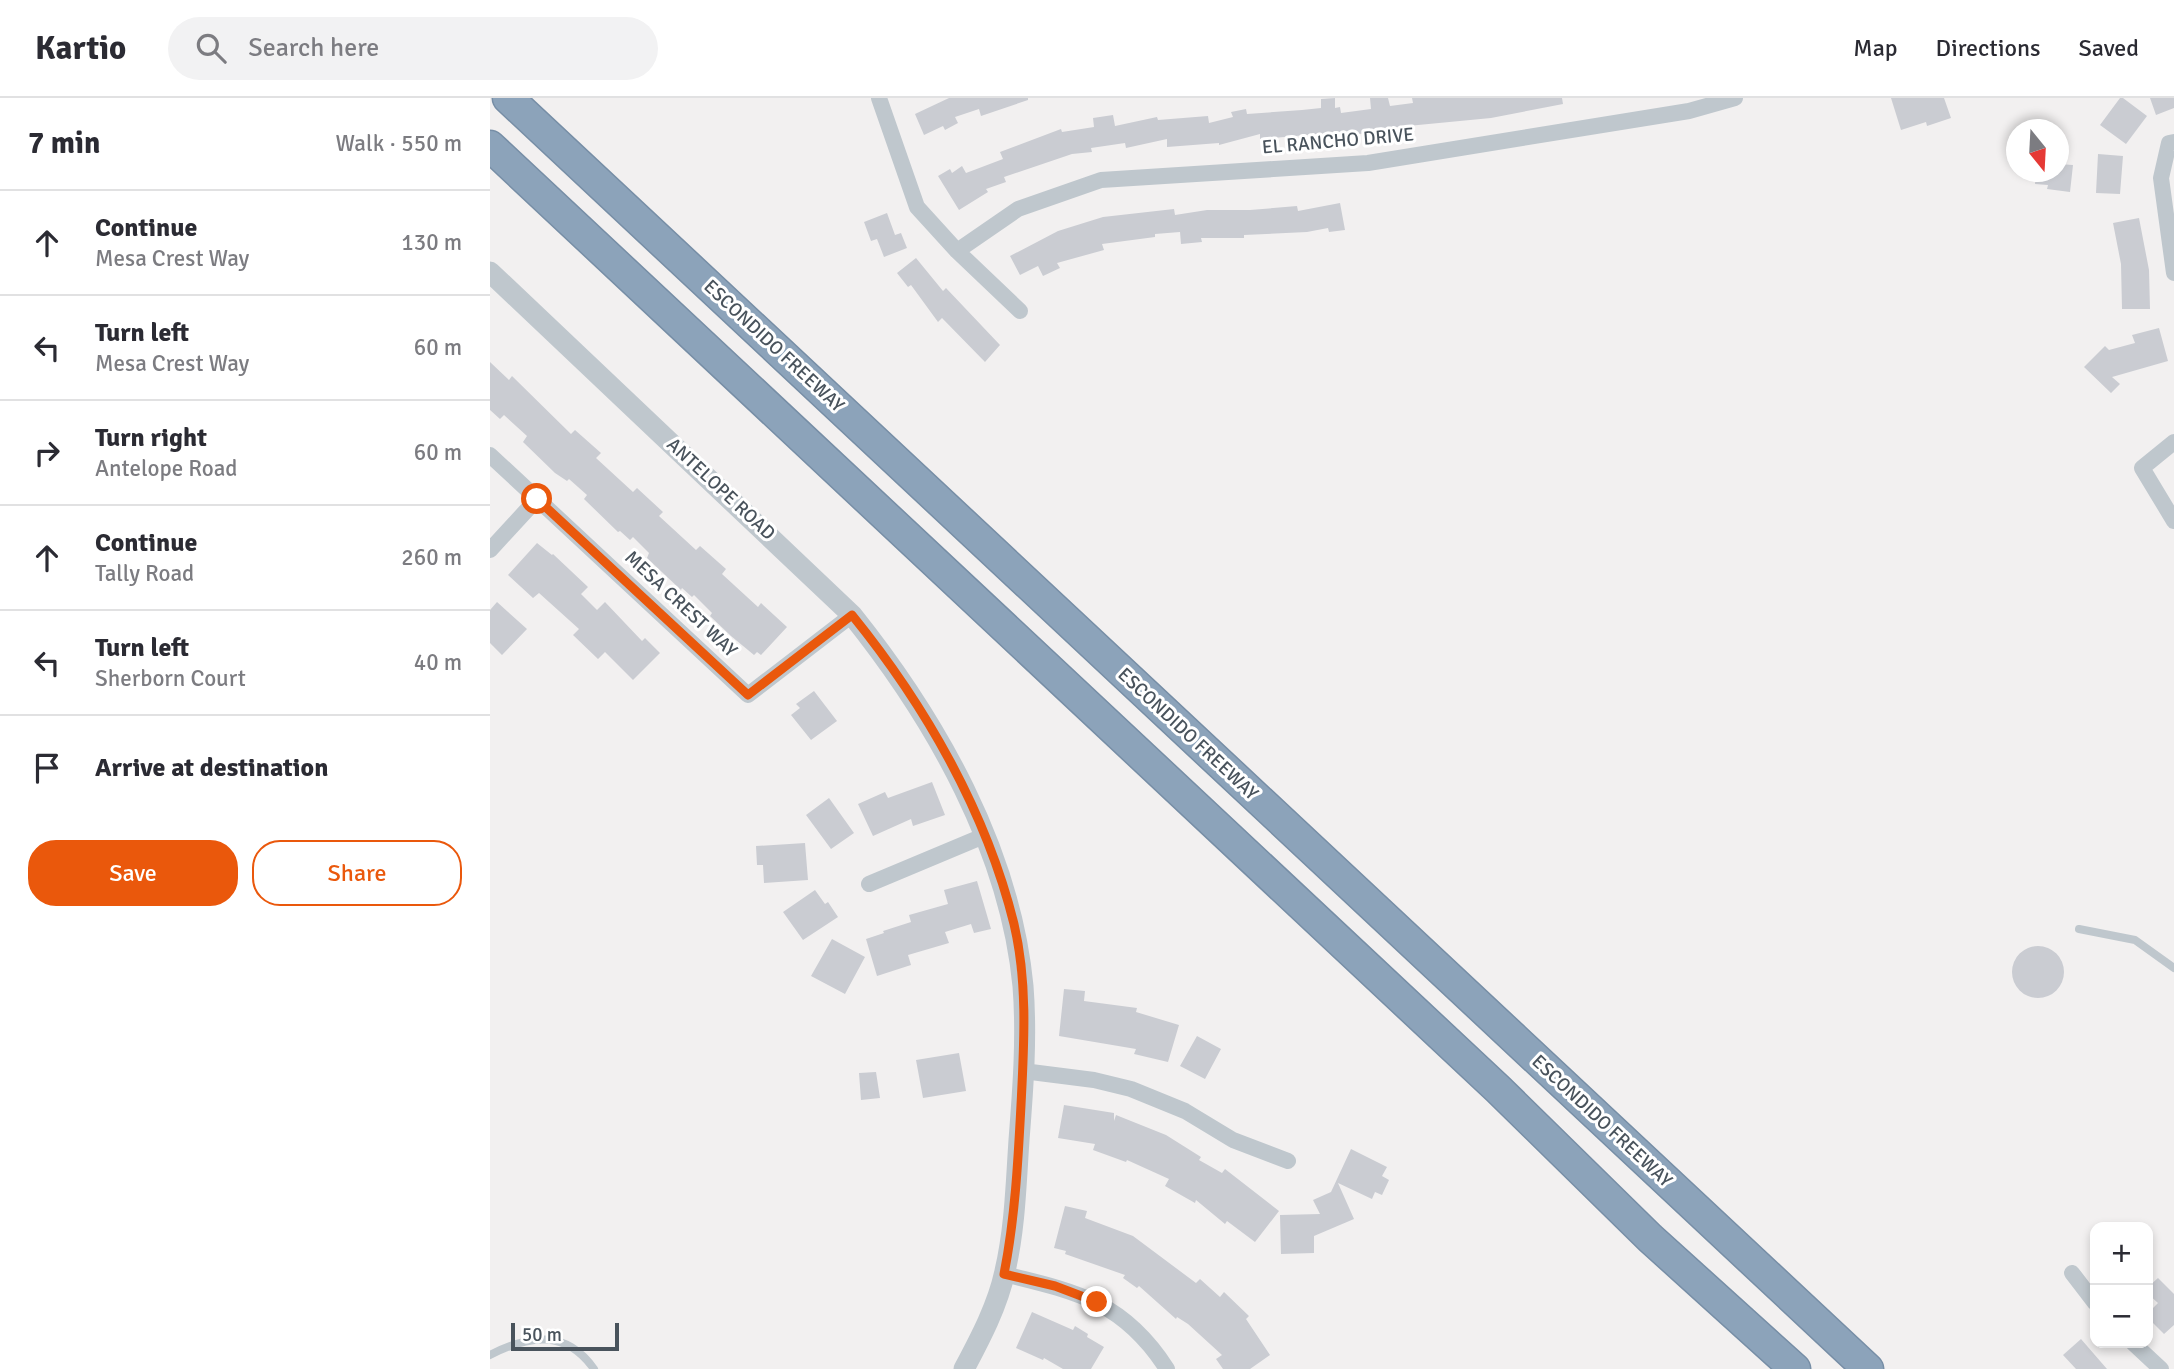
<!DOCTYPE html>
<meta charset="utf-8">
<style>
body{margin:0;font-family:Signika,sans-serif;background:#f2f2f3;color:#2b2b33}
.controls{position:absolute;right:21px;bottom:21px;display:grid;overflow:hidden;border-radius:14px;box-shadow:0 4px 10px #0003}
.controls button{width:63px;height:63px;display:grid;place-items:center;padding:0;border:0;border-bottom:2px solid #e1e1e2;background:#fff;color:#2b2b33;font:35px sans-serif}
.compass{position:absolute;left:1516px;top:21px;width:63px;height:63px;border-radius:50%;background:#fff;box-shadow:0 4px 10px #0003;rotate:162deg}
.scale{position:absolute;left:21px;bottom:18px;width:108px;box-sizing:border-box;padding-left:7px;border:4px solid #49535c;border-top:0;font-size:19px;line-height:24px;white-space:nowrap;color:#49535c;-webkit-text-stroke:5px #fff;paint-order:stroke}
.stop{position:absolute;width:21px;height:21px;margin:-16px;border:5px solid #ea580c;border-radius:50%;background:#fff}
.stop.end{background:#ea580c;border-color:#fff;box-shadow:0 2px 7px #0008}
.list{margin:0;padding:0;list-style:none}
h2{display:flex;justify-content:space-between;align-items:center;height:91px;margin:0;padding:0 28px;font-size:30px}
h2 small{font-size:23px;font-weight:400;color:#7c7c81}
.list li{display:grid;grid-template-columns:46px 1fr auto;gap:21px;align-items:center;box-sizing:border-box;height:105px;padding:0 28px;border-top:2px solid #e1e1e2}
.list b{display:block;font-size:26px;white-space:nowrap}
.list p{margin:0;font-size:23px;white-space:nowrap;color:#7c7c81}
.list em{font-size:23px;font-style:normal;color:#7c7c81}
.actions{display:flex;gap:14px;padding:21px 28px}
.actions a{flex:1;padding:16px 0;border:2px solid #ea580c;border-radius:28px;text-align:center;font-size:24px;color:#ea580c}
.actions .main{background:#ea580c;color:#fff}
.icon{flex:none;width:38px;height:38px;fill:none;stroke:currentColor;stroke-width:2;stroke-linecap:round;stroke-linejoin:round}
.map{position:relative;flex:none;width:1684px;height:1271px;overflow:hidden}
header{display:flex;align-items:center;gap:42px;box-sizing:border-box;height:98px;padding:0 35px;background:#fff;border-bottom:2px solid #e1e1e2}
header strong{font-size:33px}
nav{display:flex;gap:38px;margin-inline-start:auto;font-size:24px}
.search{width:490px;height:63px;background:#f2f2f3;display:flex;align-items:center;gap:18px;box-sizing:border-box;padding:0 24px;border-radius:38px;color:#7c7c81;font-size:26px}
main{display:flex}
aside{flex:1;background:#fff}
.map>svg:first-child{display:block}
.building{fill:#caccd2}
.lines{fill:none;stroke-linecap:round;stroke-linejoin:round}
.motorway-casing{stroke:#778ea6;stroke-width:33}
.service{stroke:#bfc7cd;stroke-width:8}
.minor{stroke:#bfc7cd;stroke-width:16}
.tertiary{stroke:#bfc7cd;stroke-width:21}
.motorway{stroke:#8ca3ba;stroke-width:30}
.route{stroke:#ea580c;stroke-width:9}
.labels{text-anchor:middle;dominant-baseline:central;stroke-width:6;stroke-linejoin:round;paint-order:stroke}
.street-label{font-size:19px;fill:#49535c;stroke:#fff}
</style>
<header>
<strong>Kartio</strong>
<div class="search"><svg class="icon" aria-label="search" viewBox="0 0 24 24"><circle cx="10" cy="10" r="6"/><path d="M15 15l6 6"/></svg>Search here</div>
<nav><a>Map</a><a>Directions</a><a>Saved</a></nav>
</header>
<main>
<aside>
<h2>7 min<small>Walk · 550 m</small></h2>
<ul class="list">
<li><svg class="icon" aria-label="ahead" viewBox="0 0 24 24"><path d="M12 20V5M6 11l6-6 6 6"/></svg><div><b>Continue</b><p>Mesa Crest Way</p></div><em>130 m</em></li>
<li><svg class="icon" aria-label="left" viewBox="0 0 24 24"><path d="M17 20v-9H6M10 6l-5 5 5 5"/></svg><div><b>Turn left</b><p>Mesa Crest Way</p></div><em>60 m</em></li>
<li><svg class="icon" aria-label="right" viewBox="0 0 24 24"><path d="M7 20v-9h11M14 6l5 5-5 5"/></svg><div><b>Turn right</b><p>Antelope Road</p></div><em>60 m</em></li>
<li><svg class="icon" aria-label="ahead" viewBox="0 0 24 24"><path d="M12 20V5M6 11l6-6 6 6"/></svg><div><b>Continue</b><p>Tally Road</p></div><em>260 m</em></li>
<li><svg class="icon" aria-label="left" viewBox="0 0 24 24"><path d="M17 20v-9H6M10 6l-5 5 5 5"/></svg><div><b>Turn left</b><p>Sherborn Court</p></div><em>40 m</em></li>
<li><svg class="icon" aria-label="arrive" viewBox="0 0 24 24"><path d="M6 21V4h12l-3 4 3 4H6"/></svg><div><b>Arrive at destination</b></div></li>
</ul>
<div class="actions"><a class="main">Save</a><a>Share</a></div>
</aside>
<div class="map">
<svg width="1684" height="1271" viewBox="0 0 1684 1271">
<rect width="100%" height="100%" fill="#f2f0f0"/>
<path class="building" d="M459 0H538V2L491 18 489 11 465 19 468 25 455 32 453 28 434 37 425 16Z
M845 0V10L850 9 851 15 881 11 880 0H898L900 8 923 5 922 0H1072L1073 6 1001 20 876 32 877 35 862 37V33L770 41V36L729 47V45L677 49V41L636 50 635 45 601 50 602 54 582 56 514 79 516 84 496 91 498 94 469 112 448 78 460 71 462 75 472 68 476 75 484 72 513 61 510 54 571 31 572 34 604 29 603 20 623 17 625 28 667 19 668 22 718 18 719 25 743 19 741 14 756 11 757 16 812 12 831 10V1Z
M1401 0H1454L1461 20 1437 28 1436 24 1411 32Z
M1630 0H1633L1657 18 1636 46 1610 27Z
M1660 0H1684V10L1666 17Z
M1608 56 1633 58 1630 96 1606 95Z
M1569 66 1583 67 1580 94 1557 91 1558 87 1545 86 1546 74H1569Z
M850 105 855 132 839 134 838 130 817 134 754 137V140H711L712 144 691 146 690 134 665 136V139L612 146 614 152 567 165 570 170 553 178 548 168 530 177 520 158 568 133 613 119 684 111 685 117 717 112H760L807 108 808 113Z
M397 115 405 137 411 135 417 150 394 159 387 141 381 143 374 124Z
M1649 120 1659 172 1660 211H1632L1631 166 1623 125Z
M426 160 453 193 456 190 510 247 495 264 452 220 448 224 421 187 418 189 407 175Z
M1669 230 1678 263 1622 279 1630 286 1621 295 1594 269 1615 248 1619 252 1645 245 1642 237Z
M0 264 19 282 22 278 81 336 85 332 111 355 106 360 143 394 147 390 173 414 169 418 206 452 210 448 236 471 232 476 268 509 271 505 297 529 271 557 267 554 264 557 241 538 220 518 222 515 204 497 202 499 192 490 191 492 157 460 159 455 143 439 140 442 130 433 128 434 94 401 97 397 79 381 77 383 65 375 33 344 37 338 14 317 10 321 0 312Z
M47 445 62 457 63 456 98 489 91 496 107 512 115 504 152 543 155 540 170 555 143 582 115 554 108 561 83 537 89 531 49 495 43 500 18 477Z
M7 504 37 531 12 557 0 545V512Z
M324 593 347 623 321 642 301 617 310 610 306 606Z
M442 684 455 717 423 728 421 721 383 738 368 706 395 694 398 700Z
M339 700 364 735 341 751 316 717Z
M315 745 318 782 274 785 273 767H267L266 748Z
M487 783 501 831 484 835 481 826 455 834 459 845 418 857 421 867 387 878 376 841 394 835 393 833 421 824 419 817 458 806 454 792Z
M325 792 335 806 338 804 348 819 313 842 293 814Z
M342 841 375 859 355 896 321 878Z
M1522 874a26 26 0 1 1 52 0a26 26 0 1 1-52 0Z
M574 891 595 893 594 903 647 910 646 914 689 927 678 964 644 956 646 951 569 938Z
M707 938 731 951 715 981 690 968Z
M469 955 476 993 433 1000 426 962Z
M386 974 390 1000 371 1002 369 975Z
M574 1007 624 1015V1023L626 1017 676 1037 711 1059 709 1062 732 1075 735 1071 789 1113 765 1144 737 1123 735 1126 706 1102 705 1105 675 1088 679 1081 637 1062 636 1064 603 1052 605 1046 568 1040Z
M861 1051 897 1069 892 1078 899 1082 892 1097 885 1094 882 1101 848 1085 864 1121 824 1138V1155L791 1156 790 1117 830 1116 823 1102 841 1094Z
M575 1108 597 1113 595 1120 643 1138 706 1185 710 1181 730 1199 734 1194 759 1218 756 1221 780 1257 760 1271H733L726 1261 732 1257 698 1226 687 1219 686 1221 649 1188 647 1190 633 1180 635 1177 575 1156 576 1153 564 1150Z
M1668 1180 1684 1196V1227L1674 1236 1658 1220V1215L1668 1205 1658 1196V1189Z
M542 1214 583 1232 585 1228 598 1236 597 1239 614 1249 601 1271H573L554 1260 553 1262 526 1250Z
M1591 1241 1617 1271H1586L1573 1257Z"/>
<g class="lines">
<defs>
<path id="motorway" d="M18 0 1378 1271
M0 48 1008 991 1160 1140 1305 1271"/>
</defs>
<use href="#motorway" class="motorway-casing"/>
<path class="service" d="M1589 831 1645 842 1684 870
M0 1257C39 1237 76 1231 104 1271"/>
<path class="minor" d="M389 0 427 109 467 153 530 213
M1684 44 1679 45 1671 80 1684 175
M467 153 528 111 611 82 878 65 1199 13 1245 0
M1684 344 1652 370 1684 423
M0 357 258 597 362 517
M0 452 47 401
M379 786 496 737
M533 973 604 982 641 991 695 1013 743 1042 798 1063
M1582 1175 1605 1205
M514 1176C588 1194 634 1204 677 1271
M1643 1245 1671 1271"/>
<path class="tertiary" d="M0 174 362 517C446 622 520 752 533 888 537 939 533 991 529 1042 526 1086 525 1130 515 1173 508 1207 490 1241 474 1271"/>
<use href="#motorway" class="motorway"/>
</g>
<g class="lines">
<path class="route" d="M47 401 258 597 362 517C435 607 496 713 524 826 538 885 534 947 531 1007 528 1064 525 1120 514 1176L565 1188 607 1204"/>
</g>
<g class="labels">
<g class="street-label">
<text transform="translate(848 43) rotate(-5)">EL RANCHO DRIVE</text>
<text transform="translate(284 248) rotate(43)">ESCONDIDO FREEWAY</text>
<text transform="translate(231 391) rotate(43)">ANTELOPE ROAD</text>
<text transform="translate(191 506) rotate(43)">MESA CREST WAY</text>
<text transform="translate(698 636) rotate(43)">ESCONDIDO FREEWAY</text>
<text transform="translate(1112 1023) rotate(43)">ESCONDIDO FREEWAY</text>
</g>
</g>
</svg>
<div class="controls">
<button>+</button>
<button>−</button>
</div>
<svg class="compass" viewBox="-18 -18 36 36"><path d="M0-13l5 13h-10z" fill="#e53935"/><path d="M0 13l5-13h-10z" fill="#7c7c81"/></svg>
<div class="scale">50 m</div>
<div class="stop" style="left:47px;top:401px"></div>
<div class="stop end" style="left:607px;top:1204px"></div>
</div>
</main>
